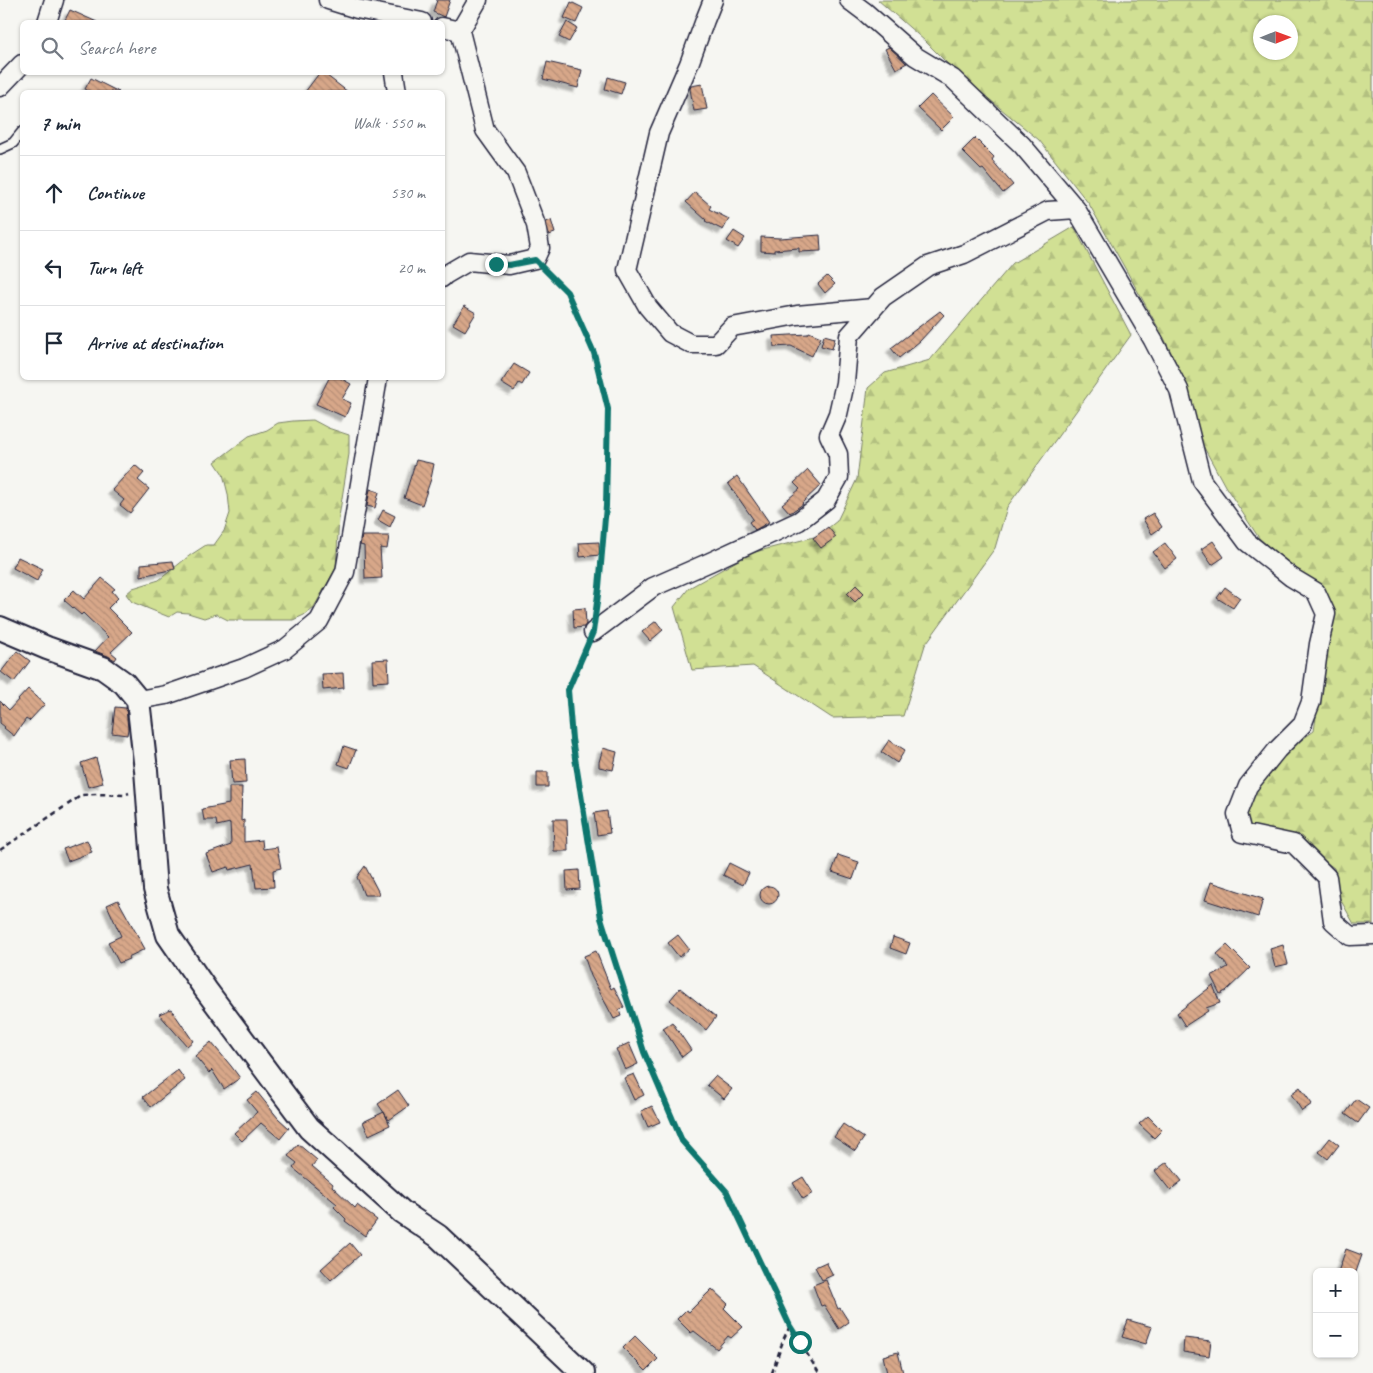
<!DOCTYPE html>
<meta charset="utf-8">
<style>
body{margin:0;font-family:Caveat,sans-serif;background:#f6f6f7;color:#1f2937}
.controls{position:absolute;right:15px;bottom:15px;display:grid;overflow:hidden;border-radius:8px;box-shadow:0 1px 4px #0004}
.controls button{width:45px;height:45px;display:grid;place-items:center;padding:0;border:0;border-bottom:1px solid #e0e1e3;background:#fff;color:#1f2937;font:25px sans-serif}
.compass{position:absolute;left:1253px;top:15px;width:45px;height:45px;border-radius:50%;background:#fff;box-shadow:0 1px 4px #0004;rotate:89deg}
.stop{position:absolute;width:15px;height:15px;margin:-11px;border:4px solid #0f766e;border-radius:50%;background:#fff}
.stop.end{background:#0f766e;border-color:#fff;box-shadow:0 1px 5px #0008}
.list{margin:0;padding:0;list-style:none}
h2{display:flex;justify-content:space-between;align-items:center;height:65px;margin:0;padding:0 20px;font-size:21px}
h2 small{font-size:16px;font-weight:400;color:#747a83}
.list li{display:grid;grid-template-columns:32px 1fr auto;gap:15px;align-items:center;box-sizing:border-box;height:75px;padding:0 20px;border-top:1px solid #e0e1e3}
.list b{display:block;font-size:19px;white-space:nowrap}
.list em{font-size:16px;font-style:normal;color:#747a83}
.icon{flex:none;width:28px;height:28px;fill:none;stroke:currentColor;stroke-width:2;stroke-linecap:round;stroke-linejoin:round}
.map{position:relative;flex:none;width:1373px;height:1373px;overflow:hidden}
.search{position:absolute;background:#fff;box-shadow:0 1px 4px #0004;left:20px;top:20px;width:425px;height:55px;display:flex;align-items:center;gap:12px;box-sizing:border-box;padding:0 18px;border-radius:8px;color:#747a83;font-size:19px}
.panel{position:absolute;background:#fff;box-shadow:0 1px 4px #0004;left:20px;top:90px;width:425px;height:290px;border-radius:8px}
.map>svg:first-child{display:block}
.forest{fill:url(#forest-firs);stroke:#7a8168;fill-rule:evenodd}
.building{fill:url(#building-back-hatch);stroke:#22223b;filter:url(#shadow)}
.lines{fill:none;stroke-linecap:round;stroke-linejoin:round}
.service-casing{stroke:#22223b;stroke-width:12}
.minor-casing{stroke:#22223b;stroke-width:21}
.tertiary-casing{stroke:#22223b;stroke-width:26}
.path{stroke:#22223b;stroke-width:2.5;stroke-dasharray:5 4;stroke-linecap:butt}
.service{stroke:#f6f6f2;stroke-width:9}
.minor{stroke:#f6f6f2;stroke-width:18}
.tertiary{stroke:#f6f6f2;stroke-width:22}
.route{stroke:#0f766e;stroke-width:6}
</style>
<div class="map">
<svg width="1373" height="1373" viewBox="0 0 1373 1373">
<defs>
<pattern id="forest-firs" width="22" height="20" patternUnits="userSpaceOnUse" patternTransform="scale(1.25)"><rect width="22" height="20" fill="#d1e094"/><path d="M5 1l3.5 6h-7zM16 11l3.5 6h-7z" fill="#b3c080"/></pattern>
<pattern id="building-back-hatch" width="6" height="6" patternUnits="userSpaceOnUse" patternTransform="scale(1.25)"><rect width="6" height="6" fill="#d7a789"/><path d="M-1 5l2 2M0 0l6 6M5-1l2 2" fill="none" stroke="#b88f77"/></pattern>
<filter id="shadow"><feDropShadow dx="-4.5" dy="4.5" stdDeviation="1" flood-color="#0004"/></filter>
</defs>
<rect width="100%" height="100%" fill="#f6f6f2"/>
<filter id="ink" filterUnits="userSpaceOnUse"><feTurbulence type="fractalNoise" baseFrequency=".02" numOctaves="2"/><feDisplacementMap in="SourceGraphic" scale="10" xChannelSelector="R" yChannelSelector="G"/><feConvolveMatrix kernelMatrix="1 2 1 2 8 2 1 2 1" color-interpolation-filters="sRGB"/></filter>
<g filter="url(#ink)">
<path class="forest" d="M878 0H1373V924H1354L1339 897 1334 868 1295 840 1248 830 1242 813 1253 790 1280 755 1314 731 1326 649 1334 612 1323 590 1298 573 1259 538 1225 486 1195 431 1186 383 1164 338 1089 204 1039 140 956 72 925 41ZM1260 22H1290V52H1260Z
M1074 227 1131 335 1007 507 995 548 925 645 903 716 832 718 753 666 692 670 674 607 689 588 751 553 818 536 837 521 857 479 868 388 885 373 930 360 1013 263Z
M313 420 328 428 349 435V454L339 517 336 568 314 607 304 615 293 620H228L216 614 204 618 188 613 177 612 169 617 132 602 126 594 133 588 159 580 189 556 206 545H214L224 531 230 513 228 494 223 474 215 462 249 436 267 430 278 423 293 421Z"/>
<path class="building" d="M437 0H450L444 17 433 12Z
M571 2 583 8 576 23 564 18Z
M70 10 97 22H64Z
M567 22 577 28 569 42 559 37Z
M889 47 906 63H907L896 69 885 49Z
M547 62 582 70 578 88 543 79Z
M320 72H322L348 92H305Z
M608 77 625 82 621 94 605 89Z
M91 78 119 92H91L85 89Z
M702 84 707 109 694 111 690 89 691 86Z
M931 95 954 117 941 130 918 108Z
M975 138 994 157 992 160 1013 185 1003 193 983 169 981 170 962 151Z
M695 192 711 206 709 209 729 219 723 230 705 221 706 220 686 202Z
M551 220 555 233 549 235 546 222Z
M734 231 745 238 738 248 727 241Z
M820 235 821 251 799 252V248L774 250V252L761 251V237L780 238Z
M827 276 835 284 825 293 818 284Z
M464 306 476 313 465 331 453 324Z
M940 311 944 315 920 341 899 358 891 348Z
M809 332 821 337 812 356 791 346 774 347 773 336 808 334Z
M824 335 835 338 832 349 821 346Z
M514 364 529 373 522 385 519 383 514 391 501 383Z
M329 378H340L351 384 342 399 351 403 345 417 316 404Z
M416 460 434 464 431 479 422 505 404 498Z
M135 465 144 473 138 480 149 489 130 513 120 505 124 500 112 490Z
M808 470 821 485 802 503 803 504 790 513 782 504 800 489 794 483Z
M737 476 769 522 755 530 749 522 753 519 728 483Z
M370 489 379 492 375 508 367 506Z
M383 510 395 516 390 527 378 520Z
M1153 513 1162 527 1152 534 1143 519Z
M828 527 836 537 821 548 813 538Z
M362 536H389L387 549 380 548 382 578 365 579 364 546 360 545Z
M1213 541 1224 557 1212 565 1201 549Z
M599 542 600 555 580 557 579 543Z
M1165 543 1177 559 1165 568 1153 552Z
M18 557 43 569 37 581 13 568Z
M173 561 175 569 141 576V564Z
M102 578 115 589 112 591 118 598 108 608 132 632 111 652 117 657 115 660 108 656 95 651 108 637 83 613 81 615 64 600 74 590 84 599Z
M856 585 864 593 855 602 847 594Z
M1225 587 1240 598 1233 608 1217 598Z
M585 608 586 624 584 627 574 628 573 609Z
M656 621 663 630 650 641 642 632Z
M17 651 30 661 14 682 1 672Z
M388 659 389 681 373 682 372 660Z
M343 673 344 688 323 690 322 674Z
M28 689 45 704 29 721 26 719 14 736 4 728 5 727 0 723V701L9 710Z
M115 707 126 708 128 729 127 735 112 733Z
M889 740 905 750 897 763 881 752Z
M344 746 356 750 349 768 338 764Z
M603 748 617 752 613 770 599 767V762Z
M96 758 103 783 88 787 81 763Z
M245 759 246 783 232 784 230 760Z
M537 772H548V787H537Z
M229 787H242L241 821 244 820V842L262 840 263 849 277 847 281 868 273 870 274 887 256 888 253 864 229 870 228 867 213 872 206 854 231 845 230 823 217 826 216 820H204L202 809 229 804Z
M607 811 610 833 597 835 594 813Z
M553 819H567L568 851H554Z
M87 840 92 852 68 861 63 849Z
M838 855 859 862 853 879 832 872Z
M729 863 749 873 743 885 723 875Z
M365 866 380 895H364L357 877Z
M579 870 580 889 567 890 566 871Z
M1211 882 1263 899 1258 917 1205 900Z
M760 895a9 9 0 1 1 18 0a9 9 0 1 1-18 0Z
M118 900 145 949 128 957 129 959 119 963 108 942 121 936 107 905Z
M678 935 689 949 679 957 668 943Z
M893 937 910 943 906 954 890 948Z
M1227 945 1250 968 1226 991 1220 994 1211 976 1228 967 1217 954Z
M1283 945 1288 964 1275 967 1270 949Z
M596 951 611 989 614 987 624 1007 619 1010 621 1016 614 1019 591 976 584 956Z
M1213 985 1220 1003 1206 1008 1208 1011 1185 1026 1177 1013Z
M680 988 716 1017 706 1030 670 1000Z
M171 1009 193 1041 187 1046 159 1014Z
M672 1022 691 1050 682 1057 663 1028Z
M211 1042 231 1066 240 1078 224 1089 212 1070 209 1073 195 1056Z
M629 1043 638 1064 625 1070 616 1049Z
M178 1070 185 1080 151 1107 143 1097Z
M634 1074 644 1095 634 1100 624 1078Z
M715 1076 732 1089 724 1099 707 1085Z
M1300 1087 1312 1104 1302 1111 1291 1094Z
M398 1090 409 1106 389 1120 378 1104Z
M257 1092 278 1118 289 1128 280 1139 261 1123 242 1141 234 1133 257 1112 247 1100Z
M1356 1099 1369 1108 1358 1123 1345 1114Z
M652 1106 660 1122 648 1127 641 1111Z
M384 1112 390 1125 369 1135 363 1122Z
M1148 1116 1162 1130 1154 1138 1139 1124Z
M843 1124 864 1138 855 1151 834 1137Z
M1330 1138 1339 1145 1328 1159 1319 1152Z
M298 1144 317 1160 312 1166 333 1184 332 1186 355 1208 357 1205 377 1220 365 1236 345 1221 346 1219 334 1207 337 1204 293 1168 297 1163 288 1156Z
M1167 1162 1182 1181 1170 1190 1155 1171Z
M803 1177 813 1193 803 1199 793 1183Z
M350 1243 360 1255 331 1280 321 1269Z
M1346 1249 1362 1255 1356 1272H1338Z
M826 1262 833 1275 822 1280 815 1267Z
M826 1280 838 1309 840 1308 849 1322 839 1329 824 1305 821 1306 813 1285Z
M712 1289 728 1304 724 1308 743 1327 731 1338 728 1336 717 1349 694 1331 691 1333 677 1319 686 1310 689 1312Z
M1128 1320 1152 1327 1146 1344 1122 1337Z
M635 1336 658 1359 646 1371 623 1348Z
M1184 1338 1211 1341 1209 1356 1183 1352Z
M898 1352 903 1373H887L883 1356Z"/>
<g class="lines">
<defs>
<path id="service" d="M0 149 13 143 22 132"/>
<path id="minor" d="M328 0 357 9 422 22
M713 0 705 20 689 64 659 133 627 270 648 307 670 333 691 344H716L732 327 797 315 873 308
M849 0 865 12 915 56 953 79 1022 145 1076 209 1153 340 1179 390 1202 481 1247 542 1291 577 1316 592 1326 614 1319 644 1311 702 1302 725 1277 750 1248 786 1237 814 1242 833 1294 844 1327 877 1333 921 1350 936 1373 935
M47 22 54 0
M442 27 460 31
M394 72 397 92
M0 87 22 64
M442 278 445 275 469 261 509 265 535 259 540 248 536 225 516 173 485 130 460 31 478 0
M593 632 653 587 710 562 799 521 826 500 839 477 838 454 829 435 838 414 845 383 849 336 883 297 928 266 964 254 1048 211 1076 209
M138 700 166 695 244 668 285 649 319 621 345 572 378 378"/>
<path id="tertiary" d="M0 628 47 648 103 668 124 683 138 700 146 770 155 889 168 935 206 990 309 1128 402 1212 438 1236 583 1373"/>
</defs>
<use href="#service" class="service-casing"/>
<use href="#minor" class="minor-casing"/>
<use href="#tertiary" class="tertiary-casing"/>
<path class="path" d="M545 270 567 292 594 353 608 409 606 506 599 587 596 611
M588 645 568 690 571 739 601 918 644 1052 682 1141 727 1192 792 1330 819 1373
M0 850 82 795 96 794 124 795 129 793
M772 1373 784 1338 790 1326"/>
<use href="#service" class="service"/>
<use href="#minor" class="minor"/>
<use href="#tertiary" class="tertiary"/>
</g>
</g>
<g class="lines" filter="url(#ink)">
<path class="route" d="M496 264 509 265 535 260 567 292 594 353 608 409 606 506 599 587 593 632 568 690 572 739 601 918 644 1052 682 1141 727 1192 790 1326 800 1342"/>
</g>
</svg>
<div class="controls">
<button>+</button>
<button>−</button>
</div>
<svg class="compass" viewBox="-18 -18 36 36"><path d="M0-13l5 13h-10z" fill="#e53935"/><path d="M0 13l5-13h-10z" fill="#747a83"/></svg>
<div class="stop" style="left:800px;top:1342px"></div>
<div class="stop end" style="left:496px;top:264px"></div>
<div class="search"><svg class="icon" aria-label="search" viewBox="0 0 24 24"><circle cx="10" cy="10" r="6"/><path d="M15 15l6 6"/></svg>Search here</div>
<section class="panel">
<h2>7 min<small>Walk · 550 m</small></h2>
<ul class="list">
<li><svg class="icon" aria-label="ahead" viewBox="0 0 24 24"><path d="M12 20V5M6 11l6-6 6 6"/></svg><div><b>Continue</b></div><em>530 m</em></li>
<li><svg class="icon" aria-label="left" viewBox="0 0 24 24"><path d="M17 20v-9H6M10 6l-5 5 5 5"/></svg><div><b>Turn left</b></div><em>20 m</em></li>
<li><svg class="icon" aria-label="arrive" viewBox="0 0 24 24"><path d="M6 21V4h12l-3 4 3 4H6"/></svg><div><b>Arrive at destination</b></div></li>
</ul>
</section>
</div>
